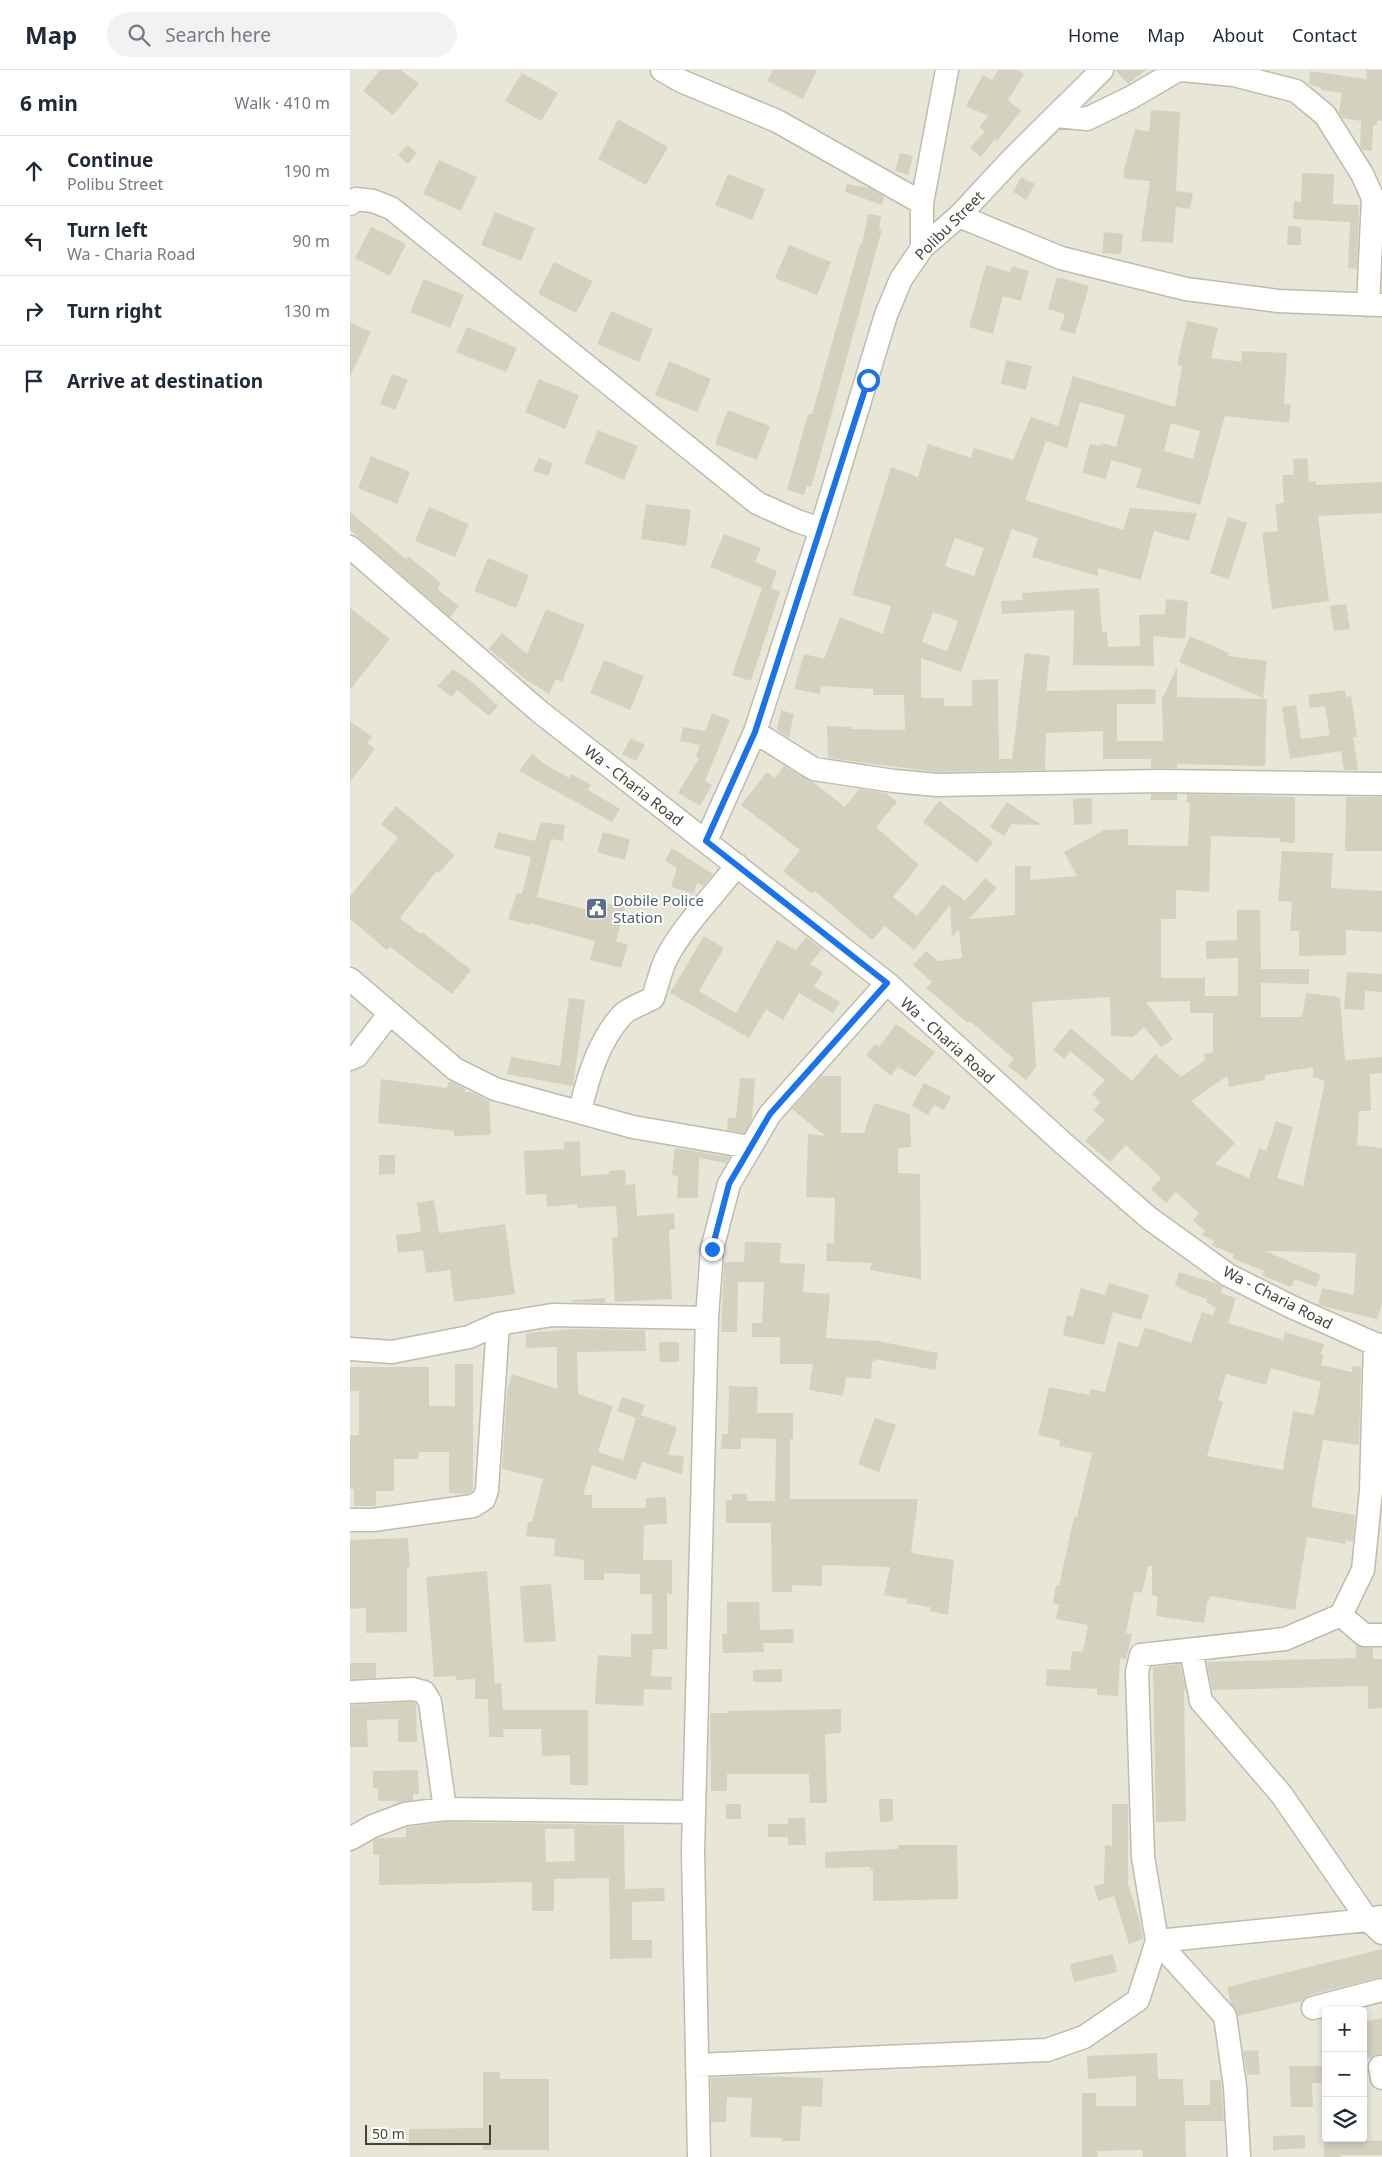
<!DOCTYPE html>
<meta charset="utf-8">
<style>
body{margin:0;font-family:"Noto Sans",sans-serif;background:#f2f2f3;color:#1f2937}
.controls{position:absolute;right:15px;bottom:15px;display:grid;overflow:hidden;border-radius:5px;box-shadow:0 2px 8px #0003}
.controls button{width:45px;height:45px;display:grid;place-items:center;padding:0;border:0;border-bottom:1px solid #e0e1e3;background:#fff;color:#1f2937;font:25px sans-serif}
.scale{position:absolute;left:15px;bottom:12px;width:126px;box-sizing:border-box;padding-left:5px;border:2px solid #474438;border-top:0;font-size:14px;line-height:18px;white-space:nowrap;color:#474438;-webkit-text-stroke:4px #fff;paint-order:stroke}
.stop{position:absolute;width:15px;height:15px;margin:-11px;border:4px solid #1a73e8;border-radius:50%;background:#fff}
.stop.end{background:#1a73e8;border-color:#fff;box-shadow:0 1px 5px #0008}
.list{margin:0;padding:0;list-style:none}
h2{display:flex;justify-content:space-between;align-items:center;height:65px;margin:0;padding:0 20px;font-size:21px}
h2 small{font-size:16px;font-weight:400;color:#747a83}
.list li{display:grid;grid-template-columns:32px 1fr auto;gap:15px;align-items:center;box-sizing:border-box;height:70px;padding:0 20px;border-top:1px solid #e0e1e3}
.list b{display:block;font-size:19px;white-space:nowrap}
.list p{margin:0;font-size:16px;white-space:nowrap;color:#747a83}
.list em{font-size:16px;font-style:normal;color:#747a83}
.icon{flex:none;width:28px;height:28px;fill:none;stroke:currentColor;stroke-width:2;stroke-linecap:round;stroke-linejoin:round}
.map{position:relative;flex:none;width:1032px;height:2087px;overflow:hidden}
header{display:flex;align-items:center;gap:30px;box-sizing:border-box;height:70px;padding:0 25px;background:#fff;border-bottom:1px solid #e0e1e3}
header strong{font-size:24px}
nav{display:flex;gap:28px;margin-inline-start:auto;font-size:18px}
.search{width:350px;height:45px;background:#f2f2f3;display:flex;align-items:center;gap:12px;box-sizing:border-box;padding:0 18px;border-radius:28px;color:#747a83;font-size:19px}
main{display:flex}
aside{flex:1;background:#fff}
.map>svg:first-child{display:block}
.residential{fill:#e8e6d7;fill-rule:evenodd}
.building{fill:#d5d1bf;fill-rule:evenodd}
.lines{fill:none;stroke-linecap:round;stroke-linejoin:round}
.minor-casing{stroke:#bfbcac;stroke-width:25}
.minor{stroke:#fff;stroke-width:22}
.route{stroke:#1a73e8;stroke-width:6}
.labels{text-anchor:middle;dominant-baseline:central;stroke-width:4;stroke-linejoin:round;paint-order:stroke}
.street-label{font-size:15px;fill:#474438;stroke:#fff}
.service-label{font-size:15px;fill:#4e5e75;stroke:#fff;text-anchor:start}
</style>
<header>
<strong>Map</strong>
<div class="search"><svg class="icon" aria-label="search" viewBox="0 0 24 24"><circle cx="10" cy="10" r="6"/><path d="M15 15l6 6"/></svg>Search here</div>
<nav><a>Home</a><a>Map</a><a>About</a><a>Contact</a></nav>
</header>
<main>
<aside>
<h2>6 min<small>Walk · 410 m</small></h2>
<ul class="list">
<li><svg class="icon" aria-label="ahead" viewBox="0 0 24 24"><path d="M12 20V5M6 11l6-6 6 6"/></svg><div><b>Continue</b><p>Polibu Street</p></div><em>190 m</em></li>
<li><svg class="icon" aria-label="left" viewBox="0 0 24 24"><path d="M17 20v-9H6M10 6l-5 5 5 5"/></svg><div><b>Turn left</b><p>Wa - Charia Road</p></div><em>90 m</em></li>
<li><svg class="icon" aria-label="right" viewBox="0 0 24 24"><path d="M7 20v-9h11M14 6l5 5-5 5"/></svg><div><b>Turn right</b></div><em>130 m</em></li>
<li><svg class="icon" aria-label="arrive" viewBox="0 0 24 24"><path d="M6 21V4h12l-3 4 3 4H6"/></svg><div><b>Arrive at destination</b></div></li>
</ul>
</aside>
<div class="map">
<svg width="1032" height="2087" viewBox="0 0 1032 2087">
<rect width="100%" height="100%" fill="#f4f3e9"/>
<path class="residential" d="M0 0H1032V2087H0ZM976 1941H1013V2068H976Z"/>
<path class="building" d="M30 0H51L69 14 43 45 13 21Z
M423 0H467L453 29 417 11Z
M648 0H667L674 4 658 30 671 41 647 71 645 69 631 87 620 78 635 61 629 57 638 46 616 36 633 5 642 10Z
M765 0H796L778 14Z
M1017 0H1032V51L1027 50V55H1023L1022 81 1012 80 1010 76 1011 51 992 48 989 42 992 23 971 20V18L959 14 960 1 1016 9Z
M172 3 208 23 191 51 155 31Z
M801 40 830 42 826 121 843 123 840 139 826 137 823 173 791 171 800 111 774 109V100L785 59 799 62Z
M268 49 318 77 296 115 248 89Z
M57 75 67 83 58 94 48 85Z
M550 83 563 86 558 105 545 101Z
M89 90 127 107 111 141 73 124Z
M952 103 984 104 983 134 1009 135 1007 199 998 198 1000 152 943 149 944 131 951 132Z
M378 104 415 119 402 150 365 135Z
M671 107 685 114 676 130 663 122Z
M497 114 519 118 534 126 532 135 495 122Z
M145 142 185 158 171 191 131 175Z
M518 144 531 146 529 159H532L465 404 461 417 457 416 454 425 437 420 458 344H462L510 174 512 175Z
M938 156 951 157V175H937Z
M21 157 56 174 40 206 5 188Z
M754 162 773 164 771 184 752 183Z
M439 175 481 192 467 225 425 208Z
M204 192 243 211 226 243 188 224Z
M636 195 660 202 662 196 679 201 671 231 653 226 643 264 619 257Z
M707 207 739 216 725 264 710 260 715 244 698 239Z
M74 209 114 225 100 258 60 242Z
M261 241 303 259 289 292 247 274Z
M837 251 868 258 861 288 891 292 892 281 937 283 934 334 941 335 939 353 875 346 850 435 786 417 792 399 761 390 756 409 732 403 740 374 750 376 751 373 766 377 775 345 730 332 717 378 696 371 675 430 773 460 780 438 847 443 839 471 804 461 791 510 748 498V506L682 487 688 468 662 459 611 602 571 588V628H594V636H622V610L648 609 649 689H662L675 583 700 586 696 621 805 619 806 634H767V671H813L812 629 827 597V627L917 629 915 696 827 694V698H801V689H753V661L696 663 695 700 587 702 478 688 477 656 501 657V659L555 660 554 625H523V619L471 616 470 624 444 619 454 584 474 589 490 547 533 564 541 536 502 525 541 397 568 407 578 374 621 388 624 378 663 390 681 347 708 356 723 306 825 337 832 296 827 295ZM821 353 850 361 843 389 814 381ZM605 468 634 478 624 506 595 496ZM583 542 608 551 597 581 572 572Z
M0 252 21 262 0 307Z
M117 257 167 278 156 302 106 282Z
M656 290 682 296 676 320 651 314Z
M319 291 361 309 347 342 305 325Z
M42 304 58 310 45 340 30 334Z
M189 309 229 325 215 359 175 342Z
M378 340 420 356 407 390 365 374Z
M248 360 288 376 274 410 234 393Z
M21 386 60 402 47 434 8 418Z
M189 388 203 393 198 406 183 401Z
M957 388 959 412 966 411V415L1032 412V443L968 446 979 531 922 539 912 463 928 461 925 434 934 433 932 405H944L943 389Z
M296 434 341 440 336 476 291 469Z
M79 437 119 454 105 487 65 471Z
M0 442 57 490 58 486 91 513 87 519 109 536 100 547 0 460Z
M878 447 897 453 879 509 860 503Z
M374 464 411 478 405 492 427 501 421 518 430 522 401 611 382 605 412 518 360 497Z
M138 488 179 505 166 538 124 521Z
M749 518 752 562H757L758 577 790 576 789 545 815 544 816 529 838 531 835 569 803 566 804 596 723 595 724 540 652 544 651 531 673 530 672 523Z
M996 534 1000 559 984 561 980 536Z
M0 538 40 569 0 620Z
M196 539 235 555 212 612 206 609 199 624 175 609 139 579 152 563 177 584Z
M840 566 879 583 878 586 917 591 913 628 829 592Z
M254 590 294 606 280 640 240 623Z
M103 599 122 612 148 636 139 646 107 620 102 627 87 616Z
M995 620 996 627 1001 626 1007 667H1003L1008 700H994L991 681 940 689 932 637 946 635 951 669 980 665 975 636 960 638 958 625Z
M431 640 444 644 439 668 427 660Z
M362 643 380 650 355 711 362 715 350 736 328 723 349 688 346 687 350 675 330 671 333 657 355 661Z
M0 651 22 667 17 673 25 679 0 712Z
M281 668 295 675 286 691 272 684Z
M182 684 196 695 219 708 221 704 241 715 238 720 270 739 262 752 169 701Z
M434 696 463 712 495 737 509 719 536 723 547 732 526 757 569 795 543 827 567 846 593 814 615 831 635 808 647 818 619 849 665 845V796H681L680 810 727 806 714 782 754 760 778 759V775L838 776 840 733H837V724L945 727V773L930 772V768L861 766 859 822 826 820V849H811V908H855V926H888V888L856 889V871L887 870V840H910L911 899H959V914L911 913V947H952L956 923 990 927 995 990 1032 987V1003L1020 1004 1021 1041H1009L1007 1075 1032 1078V1234L1027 1249 968 1235 972 1218 1004 1225 1006 1183 915 1181 971 1205 966 1217 945 1209 941 1217 912 1205 914 1201 882 1188 884 1185 862 1175 864 1171 852 1165 855 1160 843 1151 849 1143 826 1122 816 1133 801 1119 811 1108 776 1075 760 1092 735 1071 755 1050 743 1040 750 1032 742 1024 755 1010 720 981 714 989 703 980 721 958 782 1011 805 984 831 1007 855 990 854 984 863 983V943H840V931L796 932 823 969 811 977 794 957 783 967 761 966 760 927 682 932 686 997 676 1010 658 996 664 989 620 951 618 953 576 918 582 912 563 895 576 881 588 891 612 888 609 860 602 867 600 835 564 880 535 856 522 870 465 821 462 824 433 801 450 780 391 735 417 702 425 708ZM963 997V1007L975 1011 953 1116 927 1108 943 1057 926 1051 916 1081 909 1078 899 1108 865 1094 885 1073 841 1031 877 1006 879 1017 915 1010V1005Z
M801 724H827V730H801Z
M996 727H1032V781H995Z
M742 728V754L724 755 723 729Z
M589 731 643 772 627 793 573 752Z
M657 732 692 755 662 754 654 766 640 757Z
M46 736 105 785 89 803 87 801 50 848 70 864 72 862 121 900 102 924 40 877 37 880 0 849V826L48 768 31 754Z
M191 752 215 755 213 771 201 769 187 827 249 843 252 832 275 838 266 871 278 875 271 898 240 890 245 871 180 853 179 855 158 849 167 823 172 824 181 787 144 778 148 762 185 771Z
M253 762 280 769 275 790 247 782Z
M322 778 363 804 353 816 347 812 344 824 321 817 327 798 315 791Z
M932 781 983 783 981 818 1032 821V862L996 860V885L949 886V861H940L942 832 928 831Z
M354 866 374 878 349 921 386 943 427 870 446 880 456 867 472 879 460 894 473 902 464 917 490 932 483 943 449 923 433 950 416 939 399 968 320 923Z
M997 902 1032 904V922L1015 921 1014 940 994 939Z
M219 928 235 930 223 1016 157 1004 161 987 210 996Z
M546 954 585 982 565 1007 548 997 541 1006 516 985 525 974 529 977Z
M471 1006H491V1063H514L524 1033 560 1044 561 1077 548 1078V1103L570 1104 571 1209 520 1200 522 1193 476 1191 477 1173 484 1174 485 1128 456 1127 458 1064 475 1066 442 1039Z
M390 1008 405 1009 402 1050 394 1063 377 1060 378 1048H386Z
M31 1009 97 1018 98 1012H102L115 1019V1022H121L139 1031 141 1065 104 1066V1061L28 1053Z
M574 1013 601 1027 594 1040 584 1035 578 1045 562 1036Z
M230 1071 231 1106 259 1104V1101L275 1100 276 1115 285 1114 287 1146 324 1143 325 1159 319 1160 322 1229 265 1232 262 1168 268 1167 266 1136 228 1138 227 1134 197 1137 196 1124 176 1125 174 1081 214 1079V1072Z
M325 1078 380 1087 376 1093 349 1088 348 1128H327L328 1106 322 1105Z
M29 1085H45V1104L29 1105Z
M84 1130 89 1163 155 1154 165 1224 104 1232 100 1200 76 1203 73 1180 48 1183 46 1165 71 1162 67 1133Z
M395 1172 431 1173 430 1193 455 1194 453 1222 480 1224 476 1268 528 1271 588 1283 585 1300 525 1289V1292L522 1291 521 1309 496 1307 493 1326 459 1320 463 1294H430V1267H402V1253H412L414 1212H388L387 1262H371L374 1192H394Z
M829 1202 868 1214 873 1217 871 1223 886 1228 878 1253 933 1270 935 1262 974 1274 971 1284 974 1285 971 1295 1002 1302 1003 1296 1011 1297 1009 1375 973 1370 962 1431V1437L1005 1445 1003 1472 996 1470 995 1474 957 1467 945 1540 860 1526 859 1529H858L854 1553 806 1546 808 1527 802 1525V1496H798L792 1523 784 1521 776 1563 782 1564 776 1589 770 1588 768 1626 747 1625V1619L696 1616 697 1599 720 1600 722 1581 733 1582 738 1555 706 1549 709 1534 703 1533 706 1515 709 1516 724 1447H727L742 1383 709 1376 710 1370 688 1365 699 1317 739 1325 740 1319 755 1322 768 1272 788 1277 795 1257 841 1273 852 1242 863 1246 866 1238 856 1232 857 1229 841 1224 825 1215ZM921 1298 971 1312 964 1345 943 1341 933 1400 857 1386 873 1332 868 1330 876 1304 916 1315Z
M759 1213 799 1225 791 1250 763 1242 754 1275 713 1265 717 1245 723 1247 731 1218 755 1225Z
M255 1228V1233L222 1232V1230Z
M223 1259 295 1260 296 1281 227 1282 228 1324 263 1336 248 1382 273 1390 286 1348 267 1341 272 1327 295 1335 291 1345 327 1357 318 1385 334 1386 332 1404 292 1392 286 1410 242 1395 233 1425H242V1438H296V1428L316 1427 317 1454 294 1455 293 1490H322V1524H317V1579H303L301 1606 322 1607 321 1620 294 1619 293 1636 245 1634 248 1585 281 1587V1564H302V1524H290V1504L254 1503V1510H234V1490L204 1486 205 1469 176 1466 178 1452H182L193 1409 152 1399 157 1322 162 1304 207 1319V1277L176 1278V1263Z
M309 1272H329V1292H310Z
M105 1294H123V1420L117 1424 99 1423V1382H69L68 1389H44V1421H26V1436H4V1419H0V1365H9V1321H0V1297H79V1336H105Z
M379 1316 408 1317 407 1343H443V1369H440V1429H568L561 1483 604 1490 598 1545 580 1541V1537L556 1533 557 1529 534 1525 540 1497 472 1495V1516L442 1515V1522H422L421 1453H376V1430H382V1424H397V1431H425L426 1369 391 1368V1379H371L372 1364H378Z
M525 1348 546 1355 529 1402 508 1394Z
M58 1468 60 1497H57V1562L16 1563V1538L0 1539V1470Z
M137 1501 145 1614 151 1613 153 1640H238V1715H220V1685L192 1686 191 1659H153L154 1667H139L138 1629H125V1609L106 1610V1606L84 1607 76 1507Z
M201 1514 206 1571 174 1573 170 1516Z
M377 1532H409L410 1560 443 1559 444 1573H413L414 1582 373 1583 372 1564H377Z
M1006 1575 1023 1578V1589H1032V1638L1018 1639V1616L862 1620 857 1592 1006 1588Z
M0 1593H26V1608L0 1609Z
M830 1594 836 1620H834L836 1751 806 1752 803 1597Z
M432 1599V1612H403V1600Z
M62 1632 66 1634 67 1672H48V1649L17 1650 18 1677H0V1635Z
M491 1639V1663L475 1664 477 1733H460L459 1704H377V1721H361L360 1643H378V1641Z
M68 1700 69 1724H63V1730L47 1733V1731H28V1718H23V1701Z
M529 1729H543V1751L530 1752Z
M376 1734H391V1749H376Z
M762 1734H778V1814L790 1852 793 1869 779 1874 764 1826 748 1831 744 1817 754 1813 755 1775 762 1776Z
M438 1748H455L456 1775H438V1767H418V1754H438Z
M96 1752 274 1755 275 1819 314 1818 315 1831 282 1832V1870H302V1888L260 1889 259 1808 204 1809V1841H182V1812L29 1815V1785H23V1771L29 1768 56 1767V1758L58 1757ZM195 1759H224L225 1791 196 1792Z
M548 1775H607L608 1829 523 1831V1800H520V1797L475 1798V1782L548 1779Z
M1032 1879V1907L960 1925 953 1931 888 1946 881 1934 877 1917Z
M763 1884 767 1902 724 1912 720 1894Z
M1032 1948V1984L1013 1990V1952Z
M908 1980 910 2004 897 2005 893 1981Z
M807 1983 808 2009H833L834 2035H860V2010H871L874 2051H835L836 2087H793L792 2080 747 2081 748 2087H732V2023H746V2036H786V2006L738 2009 737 1986Z
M939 1996H972L971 2013H962L963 2037H941Z
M133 2002H150V2009H199V2080H133V2075L59 2076V2059L133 2058Z
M398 2006 473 2008 472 2037 452 2036 450 2071H432V2068L400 2067 402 2028 377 2027 376 2052H361V2008Z
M955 2065V2078L923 2080V2066Z
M974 2070 1032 2071V2085H991V2087H974Z"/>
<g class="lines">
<defs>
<path id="minor" d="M312 0 331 11 427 51 572 133
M832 0 884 5 946 21 975 45 1012 104 1023 128 1018 235
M706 46 737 49 782 27 828 0
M0 134 6 129 23 131 41 138 407 433 447 451 471 459
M609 146 711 188 836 219 928 231 1032 235
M572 178V133L597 0
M0 477 190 642 537 913 714 1074 799 1148 878 1205 944 1238 1025 1274 1032 1275
M405 662 464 699 544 711 587 715 810 711 1032 714
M356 771 405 662 471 459 536 245 551 209 572 178 609 146 663 88 752 0
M0 909 105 999 145 1019 283 1057 400 1077
M0 989 7 986 40 943
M230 1041C238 1007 248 972 272 945 279 938 294 933 303 928 307 916 310 903 315 891 333 855 363 827 387 795
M1025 1274 1021 1421 1013 1500 991 1545 1014 1565H1032
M0 1279 42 1282 119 1267 148 1254 202 1245 357 1248
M0 1450H23L123 1436 134 1429 137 1420 148 1254
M841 1580 851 1631 931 1724 1018 1850 1032 1863
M0 1622 63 1619 74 1622 80 1632 95 1739
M0 1769 23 1756 55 1744 95 1739 344 1742
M807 1871 875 1946 885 2016 889 2087
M807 1871 1018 1850 1029 1847
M963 1938 1032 1920
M347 1995 697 1980 734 1967 788 1930 807 1871 793 1787 787 1602 791 1585 935 1569 991 1545
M1032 1997H1030L1032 2008
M349 2087 343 1781 357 1248 362 1179 379 1114 420 1044 537 913"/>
</defs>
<use href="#minor" class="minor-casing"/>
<use href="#minor" class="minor"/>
</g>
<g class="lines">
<path class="route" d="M362 1179 379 1114 420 1044 537 913 356 771 405 662 518 310"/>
</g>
<defs>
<symbol id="civic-square" viewBox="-11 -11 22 22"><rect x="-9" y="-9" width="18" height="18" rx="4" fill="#5c6f8a" stroke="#fff"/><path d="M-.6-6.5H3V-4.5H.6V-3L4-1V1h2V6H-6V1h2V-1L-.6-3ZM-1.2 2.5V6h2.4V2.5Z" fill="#fff"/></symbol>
</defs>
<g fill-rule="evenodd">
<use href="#civic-square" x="234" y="826" width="25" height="25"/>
</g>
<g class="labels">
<g class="street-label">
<text transform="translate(599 155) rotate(-45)">Polibu Street</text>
<text transform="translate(284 715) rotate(38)">Wa - Charia Road</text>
<text transform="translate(598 970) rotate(42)">Wa - Charia Road</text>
<text transform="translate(928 1227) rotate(27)">Wa - Charia Road</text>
</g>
<g class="service-label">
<text x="263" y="830">Dobile Police<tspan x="263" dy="17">Station</tspan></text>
</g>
</g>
</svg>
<div class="controls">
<button>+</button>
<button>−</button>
<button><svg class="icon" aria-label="layers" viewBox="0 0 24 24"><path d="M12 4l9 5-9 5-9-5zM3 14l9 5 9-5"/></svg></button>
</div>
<div class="scale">50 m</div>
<div class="stop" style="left:518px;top:310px"></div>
<div class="stop end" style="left:362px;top:1179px"></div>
</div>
</main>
